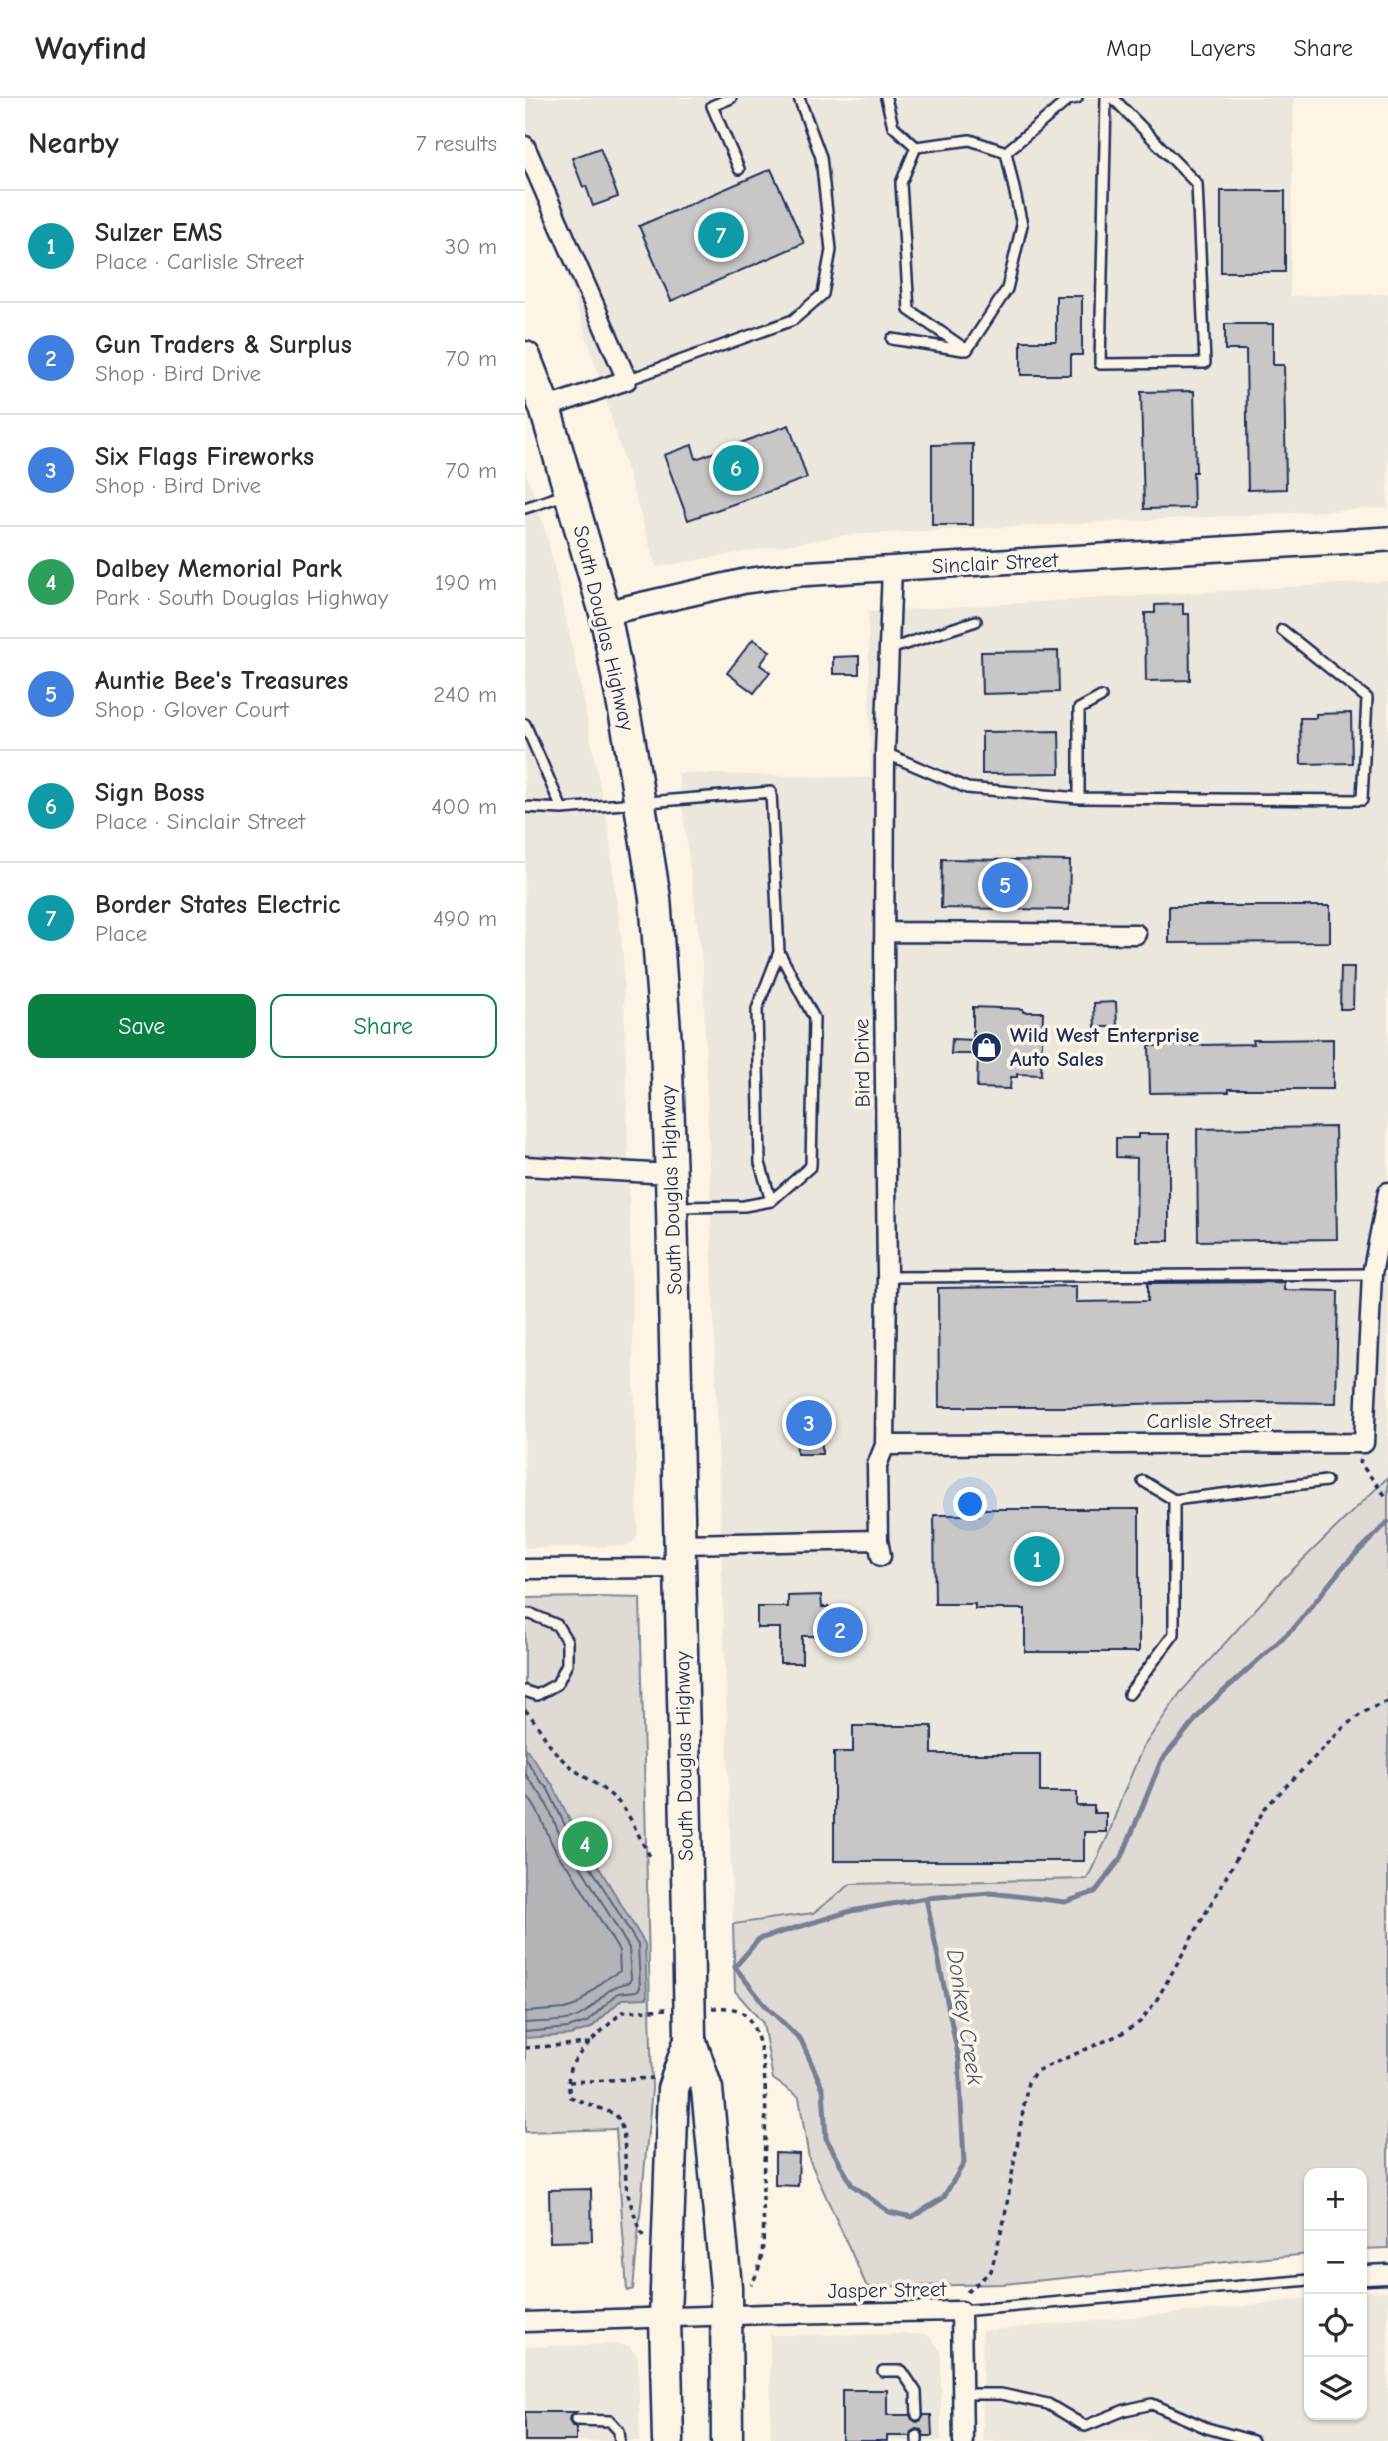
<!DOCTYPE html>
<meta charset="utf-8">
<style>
body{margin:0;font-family:"Comic Neue",sans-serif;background:#f2f2f3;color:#2b2b33}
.controls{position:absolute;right:21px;bottom:21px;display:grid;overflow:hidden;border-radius:14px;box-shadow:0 2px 5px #0004}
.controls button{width:63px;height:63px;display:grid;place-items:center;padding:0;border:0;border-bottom:2px solid #e1e1e2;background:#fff;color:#2b2b33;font:35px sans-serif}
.you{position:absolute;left:446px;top:1407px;width:24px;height:24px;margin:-18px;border:5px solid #fff;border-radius:50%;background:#1a73e8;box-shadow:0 0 0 10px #1a73e833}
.badge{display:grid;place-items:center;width:46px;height:46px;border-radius:50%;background:#0b8043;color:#fff;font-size:23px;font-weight:700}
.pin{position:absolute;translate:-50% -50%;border:4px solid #fff;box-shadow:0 2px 7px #0006}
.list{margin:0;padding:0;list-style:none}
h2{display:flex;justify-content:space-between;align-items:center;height:91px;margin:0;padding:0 28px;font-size:30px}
h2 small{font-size:23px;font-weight:400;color:#7c7c81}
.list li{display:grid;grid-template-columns:46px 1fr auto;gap:21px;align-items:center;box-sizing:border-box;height:112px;padding:0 28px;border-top:2px solid #e1e1e2}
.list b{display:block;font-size:26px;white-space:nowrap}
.list p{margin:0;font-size:23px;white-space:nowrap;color:#7c7c81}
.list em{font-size:23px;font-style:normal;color:#7c7c81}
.actions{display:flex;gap:14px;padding:21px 28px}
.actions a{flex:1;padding:16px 0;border:2px solid #0b8043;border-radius:14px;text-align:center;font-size:24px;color:#0b8043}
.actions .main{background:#0b8043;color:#fff}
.icon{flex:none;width:38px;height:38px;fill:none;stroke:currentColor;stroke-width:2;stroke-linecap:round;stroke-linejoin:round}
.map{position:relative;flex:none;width:863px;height:2343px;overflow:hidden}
header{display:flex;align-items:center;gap:42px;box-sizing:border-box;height:98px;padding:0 35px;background:#fff;border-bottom:2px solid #e1e1e2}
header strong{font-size:33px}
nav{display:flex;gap:38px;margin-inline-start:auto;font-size:24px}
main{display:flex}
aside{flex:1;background:#fff}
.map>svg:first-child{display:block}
.built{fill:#ece7dc}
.green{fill:#dfdbd4;stroke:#7d8599;stroke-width:2}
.water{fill:#b2b4b8;stroke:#767f94;stroke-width:2}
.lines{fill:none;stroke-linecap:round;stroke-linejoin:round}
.shore{stroke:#576482;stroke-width:2}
.stream{stroke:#767f94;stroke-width:5}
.building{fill:#c8c7c6;stroke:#1b2f5e;stroke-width:2}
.service-casing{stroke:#1b2f5e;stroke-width:14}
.minor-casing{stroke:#1b2f5e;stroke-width:23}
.tertiary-casing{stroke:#1b2f5e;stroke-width:28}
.trunk-casing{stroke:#1b2f5e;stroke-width:35}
.path{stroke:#1b2f5e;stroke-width:3.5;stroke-dasharray:5 5;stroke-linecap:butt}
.service{stroke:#fcf5e5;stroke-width:9}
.minor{stroke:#fcf5e5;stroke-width:18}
.tertiary{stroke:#fcf5e5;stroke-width:23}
.trunk{stroke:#fcf5e5;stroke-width:30}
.trunk-bridge-casing{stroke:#1b2f5e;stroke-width:35;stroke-linecap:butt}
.trunk-bridge{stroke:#fcf5e5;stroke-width:30}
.labels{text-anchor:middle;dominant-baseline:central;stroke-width:7;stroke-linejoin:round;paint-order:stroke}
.street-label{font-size:21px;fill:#1b2f5e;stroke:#fcf5e5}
.poi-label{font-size:21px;font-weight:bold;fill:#1b2f5e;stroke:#fcf5e5;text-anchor:start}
.water-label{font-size:23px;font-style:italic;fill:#485779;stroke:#fcf5e5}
</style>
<header>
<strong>Wayfind</strong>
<nav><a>Map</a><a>Layers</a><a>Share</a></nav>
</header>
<main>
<aside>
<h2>Nearby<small>7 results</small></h2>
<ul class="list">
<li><span class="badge" style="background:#0f9aa8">1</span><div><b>Sulzer EMS</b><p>Place · Carlisle Street</p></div><em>30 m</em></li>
<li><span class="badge" style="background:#3f7fe0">2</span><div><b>Gun Traders &amp; Surplus</b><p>Shop · Bird Drive</p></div><em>70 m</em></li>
<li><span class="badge" style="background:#3f7fe0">3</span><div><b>Six Flags Fireworks</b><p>Shop · Bird Drive</p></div><em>70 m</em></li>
<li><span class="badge" style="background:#2e9e5b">4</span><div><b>Dalbey Memorial Park</b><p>Park · South Douglas Highway</p></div><em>190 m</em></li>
<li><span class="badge" style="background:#3f7fe0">5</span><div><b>Auntie Bee's Treasures</b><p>Shop · Glover Court</p></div><em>240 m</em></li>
<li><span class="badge" style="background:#0f9aa8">6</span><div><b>Sign Boss</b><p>Place · Sinclair Street</p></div><em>400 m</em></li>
<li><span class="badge" style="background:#0f9aa8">7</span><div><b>Border States Electric</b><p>Place</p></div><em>490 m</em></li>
</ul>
<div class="actions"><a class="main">Save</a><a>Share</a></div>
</aside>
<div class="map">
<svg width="863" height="2343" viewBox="0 0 863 2343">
<rect width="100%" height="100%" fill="#fcf5e5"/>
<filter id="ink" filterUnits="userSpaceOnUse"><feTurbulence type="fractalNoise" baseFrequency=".0143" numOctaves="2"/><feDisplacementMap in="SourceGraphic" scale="14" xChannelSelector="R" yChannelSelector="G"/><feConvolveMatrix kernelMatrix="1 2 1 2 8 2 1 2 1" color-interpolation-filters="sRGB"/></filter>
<g filter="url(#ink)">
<path class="built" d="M0 0H769L765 198 863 196V410L321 437 131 469 71 269 0 42Z
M0 371 22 438 49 556 83 729 98 857 113 1436 109 1443 100 1448 0 1450Z
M863 483V1379L756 1483 655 1595 617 1651 597 1699 582 1740 562 1781 326 1786 288 1815 208 1826 178 872 153 675 346 680 343 514Z
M863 2193V2343H458L457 2233 696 2211 784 2200V2317H837V2194Z
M402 2236 416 2253V2343H246L245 2237Z
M92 2246 104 2248 113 2259 115 2343H0V2249Z"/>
<path class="green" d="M863 1379V2150L837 2151V2075H784V2156L478 2186 342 2189 284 2061 274 1999 248 1981 238 1925 210 1893 208 1826 288 1815 326 1786 562 1781 582 1740 597 1699 617 1651 655 1595 756 1483Z
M71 1499 115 1500 127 1991 108 2191 102 2193 91 2031 0 2034V1500Z"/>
<path class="water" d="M0 1649C10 1662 17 1676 28 1687L57 1748 64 1753 120 1846 122 1900 97 1901 66 1930 45 1937 0 1940Z"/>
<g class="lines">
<path class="shore" d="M0 1660 15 1683 23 1691 51 1751 59 1758 113 1847 115 1890 112 1893 93 1895 62 1924 43 1930 0 1934
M0 1675C5 1684 10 1689 16 1697 31 1717 33 1748 53 1764L104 1850 106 1881 103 1885C82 1887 75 1904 59 1915 44 1926 18 1923 0 1925
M0 1696C21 1717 23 1753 45 1771L94 1853 95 1873 79 1882 52 1907 40 1911 0 1914"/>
<path class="stream" d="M401 1800 434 1962 439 2065 418 2100 387 2119 364 2114 327 2087 301 2040 298 1991 276 1942 239 1906 210 1869 234 1841 326 1813 401 1800 466 1795 540 1804 570 1794 597 1759 636 1663 681 1609 770 1529 817 1470 863 1424"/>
</g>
<path class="building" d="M75 50 93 99 68 108 61 88 58 89 47 60Z
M246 71 279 145 146 203 114 128Z
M696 93H760V174H696Z
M531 198H557V257H546V277H496V243H531Z
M700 226H748V267H759L761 391 723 392 721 252H700Z
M669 293 671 374H668L669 410 619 411 616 294Z
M264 327 282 380 163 422 139 357 167 347 171 361Z
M448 346V427H407V347Z
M658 506V516H664L665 582 621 583 620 515H630V507Z
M228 541 245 553 235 567 245 574 229 595 202 575Z
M533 553 534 594 457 596 456 554Z
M334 558V576H308V559Z
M826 615 827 665 776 666 775 620H791V616Z
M534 633 535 675 457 676V634Z
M417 761 545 763 544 812 416 810Z
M644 808H805V844L644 845Z
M816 869H829L828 911H815Z
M591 904 592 929H570L569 905Z
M448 909 498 911V914H518L516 977 492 976V979H486L485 991 452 990 453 956H426L427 941 448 942Z
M808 941V991H704V994L625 995 624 948 729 946 728 942Z
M810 1029 812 1141 673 1143 672 1031Z
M613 1036H644V1143H611L612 1060 591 1059V1040H613Z
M759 1184V1192L813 1193 811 1305 727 1304 604 1306 551 1309H414L413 1190 551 1188V1204L623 1203V1185Z
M296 1307 297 1356H272L270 1308Z
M454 1411H614V1554H500V1511H450V1506H410L409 1417H454Z
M296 1497 297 1509H313L314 1538H277V1565H255V1530H232V1509H263V1498Z
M328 1628H407V1656H515V1694H552V1708H569V1715H581V1734H559V1763H309V1654H328Z
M250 2055 274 2056 273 2088 250 2087Z
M66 2091 67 2143 25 2144 24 2092Z
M317 2292H362V2317H385L387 2321 392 2324 396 2322 399 2317H406L407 2338H399L396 2332 391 2331 386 2334 385 2338H362V2343H317Z
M0 2314H51L45 2318 44 2322 47 2328 51 2329V2343H0Z"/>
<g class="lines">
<defs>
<path id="service" d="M206 0 187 8 214 71
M361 0 368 28 391 49
M581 0 575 266 680 265 672 86 588 0
M445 42 481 54 497 127 482 191 442 252 384 212 376 85 391 49Z
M481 54 543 2 552 0
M367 241 438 252
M102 282 268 222 298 196 306 152 296 59 274 0
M0 410 42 396
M365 551 451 523
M0 626 37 711
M360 655 442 690 554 700 837 702 842 600 757 532
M554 700V611L576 599
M0 709 37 711 246 694 254 854 289 920 286 1068 246 1103 219 1108 152 1109
M246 1103 235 1065 232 911 254 854
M362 1179 847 1176
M649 1402 801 1383
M0 1516H6L32 1527 42 1543V1566L32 1586 12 1597 0 1593
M604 1596 649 1536V1402L618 1383
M436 2213 784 2182
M358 2273H377L391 2294 392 2317
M437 2296H476L523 2306 560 2328 600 2312 627 2306 682 2330 728 2343
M51 2322 85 2323 94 2333 95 2343
M392 2343V2338"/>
<path id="minor" d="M0 48 102 282 20 310
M361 834 611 836
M0 1068 145 1076
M360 1347 839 1345 847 1176 863 1094
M154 1446 353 1442
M356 1458 353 1442 352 1367 360 1347 362 1179 359 885 360 655 367 470
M0 1471 154 1470
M841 2177 863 2176
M0 2224 241 2216 436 2213 438 2343"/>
<path id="tertiary" d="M80 515 220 483 274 476 863 441"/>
<path id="trunk" d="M0 259 20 310 80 515 104 639 130 800 141 946 147 1109 163 1818
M165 1941 182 1991 201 2189 202 2343
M143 2343 140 2220 148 1991 165 1941"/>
</defs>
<use href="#service" class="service-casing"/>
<use href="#minor" class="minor-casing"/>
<use href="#tertiary" class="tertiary-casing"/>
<use href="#trunk" class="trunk-casing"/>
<path class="path" d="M836 1361 835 1365 863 1401
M0 1612C14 1626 21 1645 35 1659 53 1678 78 1687 95 1706 108 1721 114 1741 125 1758
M187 1910C200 1910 212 1908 222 1919 249 1951 239 2047 238 2087 237 2120 244 2158 226 2187
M0 1950 65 1945
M44 1984 128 1980
M118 2138C112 2123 105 2107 102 2091 98 2069 104 2032 90 2016L45 1999C44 1990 42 1980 45 1971 52 1953 83 1928 97 1914L141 1911
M442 2194 466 2173 479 2123 503 1984 511 1973 594 1937 615 1924 631 1903 740 1710 821 1627 842 1612 863 1603"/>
<use href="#service" class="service"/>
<use href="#minor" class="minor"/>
<use href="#tertiary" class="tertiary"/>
<use href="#trunk" class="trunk"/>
<defs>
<path id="trunk-bridge" d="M163 1818 165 1941"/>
</defs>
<use href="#trunk-bridge" class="trunk-bridge-casing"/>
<use href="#trunk-bridge" class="trunk-bridge"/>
</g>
</g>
<defs>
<symbol id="shop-disc" viewBox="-11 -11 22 22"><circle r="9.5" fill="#1b2f5e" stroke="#fcf5e5"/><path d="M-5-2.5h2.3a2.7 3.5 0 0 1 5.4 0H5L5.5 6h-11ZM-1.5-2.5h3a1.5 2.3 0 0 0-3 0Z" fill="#fff"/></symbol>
</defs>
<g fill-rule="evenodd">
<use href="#shop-disc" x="444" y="932" width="35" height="35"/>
</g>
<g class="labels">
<g class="street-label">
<text transform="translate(470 465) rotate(-3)">Sinclair Street</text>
<text transform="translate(79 530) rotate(77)">South Douglas Highway</text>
<text transform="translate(337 965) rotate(-91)">Bird Drive</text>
<text transform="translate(146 1092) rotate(-92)">South Douglas Highway</text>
<text x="684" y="1323">Carlisle Street</text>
<text transform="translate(159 1658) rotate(-91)">South Douglas Highway</text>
<text transform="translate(362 2192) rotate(-1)">Jasper Street</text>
</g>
<g class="poi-label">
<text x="485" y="937">Wild West Enterprise<tspan x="485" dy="24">Auto Sales</tspan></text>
</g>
<g class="water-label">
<text transform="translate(440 1919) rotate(81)">Donkey Creek</text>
</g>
</g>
</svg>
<div class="controls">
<button>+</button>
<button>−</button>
<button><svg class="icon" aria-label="locate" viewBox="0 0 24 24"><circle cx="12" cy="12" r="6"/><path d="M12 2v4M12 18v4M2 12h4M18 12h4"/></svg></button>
<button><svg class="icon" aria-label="layers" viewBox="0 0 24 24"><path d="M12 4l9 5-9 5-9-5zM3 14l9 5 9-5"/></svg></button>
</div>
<div class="you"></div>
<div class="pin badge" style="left:512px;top:1461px;background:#0f9aa8">1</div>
<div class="pin badge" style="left:315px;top:1532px;background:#3f7fe0">2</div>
<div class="pin badge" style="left:284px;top:1325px;background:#3f7fe0">3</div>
<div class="pin badge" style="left:60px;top:1746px;background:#2e9e5b">4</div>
<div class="pin badge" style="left:480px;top:787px;background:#3f7fe0">5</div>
<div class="pin badge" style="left:211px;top:370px;background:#0f9aa8">6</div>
<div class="pin badge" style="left:196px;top:137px;background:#0f9aa8">7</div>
</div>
</main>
